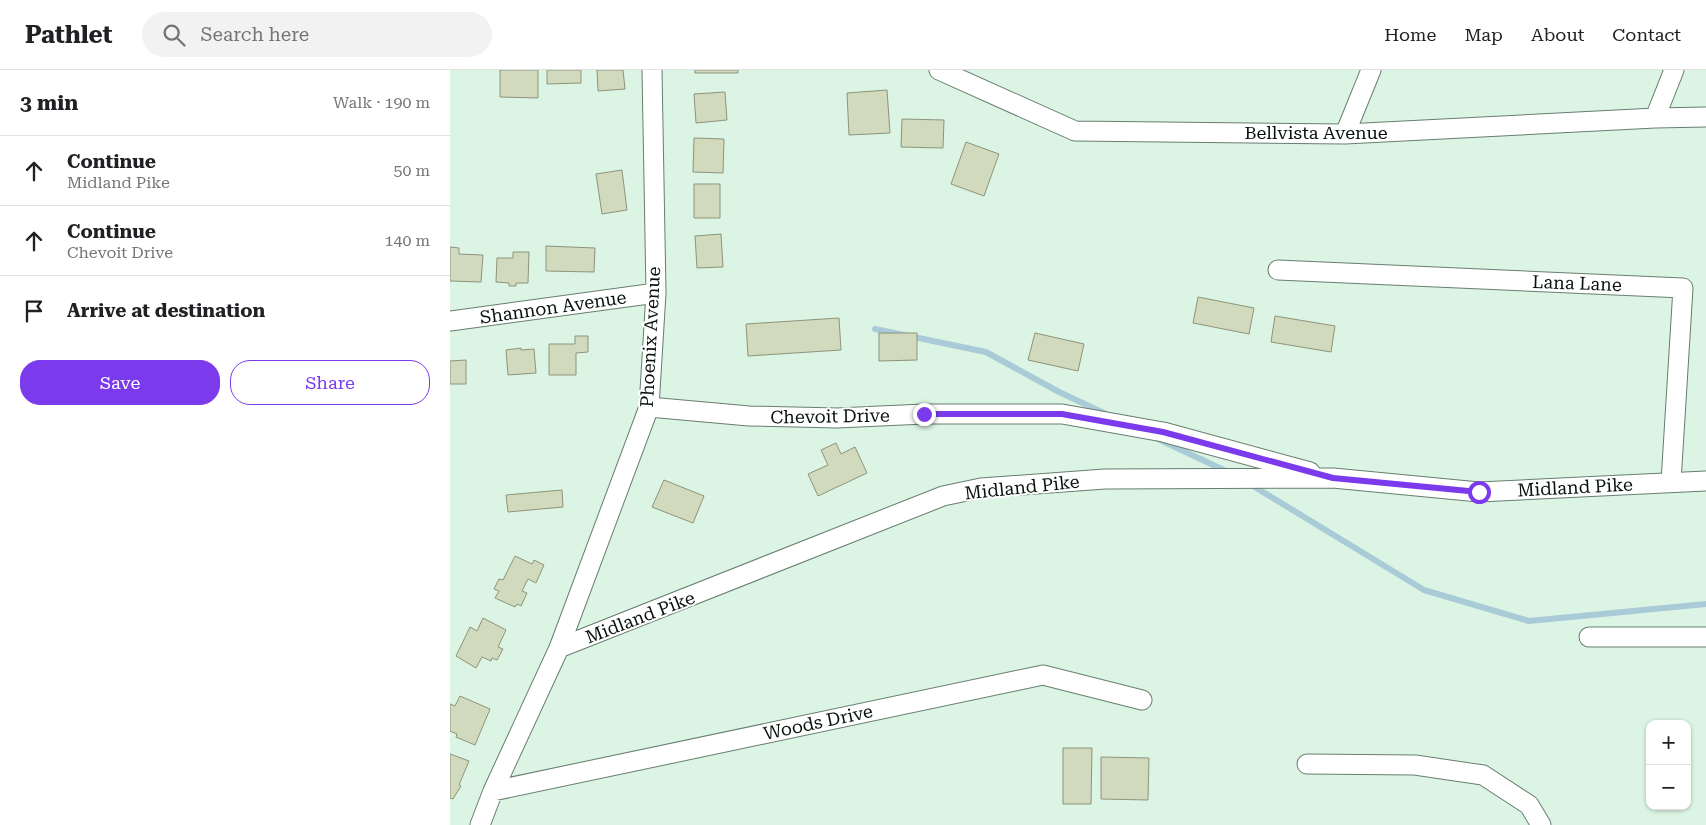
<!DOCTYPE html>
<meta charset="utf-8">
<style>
body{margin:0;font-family:"Roboto Serif",serif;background:#f2f2f2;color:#202124}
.controls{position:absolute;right:15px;bottom:15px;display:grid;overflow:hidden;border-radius:10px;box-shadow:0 1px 4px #0004}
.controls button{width:45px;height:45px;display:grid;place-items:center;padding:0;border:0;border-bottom:1px solid #e0e0e0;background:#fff;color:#202124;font:25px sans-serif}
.stop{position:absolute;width:15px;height:15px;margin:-11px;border:4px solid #7c3aed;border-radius:50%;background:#fff}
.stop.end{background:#7c3aed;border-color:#fff;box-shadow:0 1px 5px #0008}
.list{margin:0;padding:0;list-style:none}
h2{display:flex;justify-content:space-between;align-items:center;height:65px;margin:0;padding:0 20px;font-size:21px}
h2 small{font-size:16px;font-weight:400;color:#757577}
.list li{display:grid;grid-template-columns:32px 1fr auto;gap:15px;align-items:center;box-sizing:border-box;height:70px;padding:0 20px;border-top:1px solid #e0e0e0}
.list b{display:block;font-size:19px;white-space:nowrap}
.list p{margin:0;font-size:16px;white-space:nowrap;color:#757577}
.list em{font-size:16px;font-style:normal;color:#757577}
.actions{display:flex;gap:10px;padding:15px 20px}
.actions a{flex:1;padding:11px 0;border:1px solid #7c3aed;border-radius:20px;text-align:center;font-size:18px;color:#7c3aed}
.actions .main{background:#7c3aed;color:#fff}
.icon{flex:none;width:28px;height:28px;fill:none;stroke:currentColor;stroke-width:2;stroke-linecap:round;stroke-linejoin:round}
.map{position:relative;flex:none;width:1256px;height:755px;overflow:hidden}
header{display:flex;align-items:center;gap:30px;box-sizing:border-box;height:70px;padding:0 25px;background:#fff;border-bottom:1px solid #e0e0e0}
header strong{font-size:24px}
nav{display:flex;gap:28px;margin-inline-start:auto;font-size:18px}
.search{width:350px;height:45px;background:#f2f2f2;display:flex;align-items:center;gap:12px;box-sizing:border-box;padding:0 18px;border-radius:28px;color:#757577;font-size:19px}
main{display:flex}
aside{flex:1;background:#fff}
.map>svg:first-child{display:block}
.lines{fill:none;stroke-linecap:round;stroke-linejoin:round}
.stream{stroke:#a9cad7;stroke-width:6}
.building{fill:#d1dabd;stroke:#8d947c}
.minor-casing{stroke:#687e6f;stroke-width:21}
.minor{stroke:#fff;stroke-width:19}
.route{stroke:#7c3aed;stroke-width:6}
.labels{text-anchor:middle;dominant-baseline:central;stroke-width:4;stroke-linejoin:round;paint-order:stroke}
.street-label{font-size:18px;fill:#08110c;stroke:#fff}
</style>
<header>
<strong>Pathlet</strong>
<div class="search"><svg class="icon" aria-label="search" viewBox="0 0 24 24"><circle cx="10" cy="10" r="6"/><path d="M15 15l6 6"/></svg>Search here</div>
<nav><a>Home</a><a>Map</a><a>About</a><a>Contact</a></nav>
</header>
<main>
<aside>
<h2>3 min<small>Walk · 190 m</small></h2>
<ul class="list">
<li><svg class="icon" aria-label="ahead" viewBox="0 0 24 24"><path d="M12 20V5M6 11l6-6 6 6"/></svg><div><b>Continue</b><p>Midland Pike</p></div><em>50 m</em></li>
<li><svg class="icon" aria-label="ahead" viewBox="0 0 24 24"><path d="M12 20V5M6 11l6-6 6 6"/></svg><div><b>Continue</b><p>Chevoit Drive</p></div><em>140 m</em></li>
<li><svg class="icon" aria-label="arrive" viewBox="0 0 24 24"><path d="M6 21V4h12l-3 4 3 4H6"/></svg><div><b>Arrive at destination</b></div></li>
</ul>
<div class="actions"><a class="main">Save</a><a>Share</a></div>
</aside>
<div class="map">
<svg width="1256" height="755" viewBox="0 0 1256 755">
<rect width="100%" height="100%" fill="#dbf4e3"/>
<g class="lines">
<path class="stream" d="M425 259 536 282 609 322 656 344
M708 369 778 402
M800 414 974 520 1079 551 1256 534"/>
</g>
<path class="building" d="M50 0H88V28L50 27Z
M97 0H131V13L97 14Z
M147 0H173L175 19 148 21Z
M245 0H288V3H245Z
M437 20 440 63 399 65 397 23Z
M275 22 277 50 246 53 244 24Z
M452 49 494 50 493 78 451 77Z
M244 68 274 69 273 103 243 102Z
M516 72 549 84 534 126 501 114Z
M172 100 177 140 152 144 146 104Z
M244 114H270V148H244Z
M271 164 273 197 247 198 245 166Z
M96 176 145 178 144 202 96 201Z
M0 177 9 178V184L33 185 31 212 0 211Z
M63 182H79L78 213H66V216H59V213L46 212 47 188H63Z
M748 227 804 238 799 264 743 253Z
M825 246 885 256 881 282 821 272Z
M389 248 391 280 298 286 296 254Z
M429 263H467V290L429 291Z
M585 263 634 274 628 301 578 290Z
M125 266H138V282L126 283V305H99V274H125Z
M71 278V280L84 279 86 303 58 305 56 280Z
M16 290V314H0V291Z
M386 373 391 384 405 377 417 403 368 426 358 404 378 395 371 380Z
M214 410 254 426 243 453 202 437Z
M112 420 113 437 58 442 56 425Z
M65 486 82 494 84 490 94 495 86 513 78 509 72 521 77 523 71 536 67 534 65 537 45 528 49 521 44 519 49 509 53 510Z
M33 548 56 560 48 577 53 579 47 590 42 588 41 591 32 587 26 598 6 586 20 557 27 561Z
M10 626 40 639 25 675 6 667 7 664 0 661V634L5 636Z
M613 678H642L641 734H613Z
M0 684 19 691 9 715 11 716 3 729 0 728Z
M651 687 699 688 698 730 651 729Z"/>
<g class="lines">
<defs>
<path id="minor" d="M489 0 625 61 895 64 1205 48 1256 47
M1205 48 1224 0
M895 64 921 0
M828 200 1233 218 1221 412
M0 251 206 223
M199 337 299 346 387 348 474 344H612L713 362 860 402
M1139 567H1256
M109 578 493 426 531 418 655 409 883 408 1029 422 1256 411
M857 694 965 695 1033 705 1079 735 1091 755
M43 721 593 605 692 630
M30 755 43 721 109 578 199 337 206 223 202 0"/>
</defs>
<use href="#minor" class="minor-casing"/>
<use href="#minor" class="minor"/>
</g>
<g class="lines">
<path class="route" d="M474 344H612L713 362 883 408 1029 422"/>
</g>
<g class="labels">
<g class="street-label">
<text x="866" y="62">Bellvista Avenue</text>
<text transform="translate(1127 213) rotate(2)">Lana Lane</text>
<text transform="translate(103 237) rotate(-8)">Shannon Avenue</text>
<text transform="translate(200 267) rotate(-87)">Phoenix Avenue</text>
<text transform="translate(380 346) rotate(-1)">Chevoit Drive</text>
<text transform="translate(572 417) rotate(-6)">Midland Pike</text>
<text transform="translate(1125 417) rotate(-3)">Midland Pike</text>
<text transform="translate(190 547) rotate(-21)">Midland Pike</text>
<text transform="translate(368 652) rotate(-12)">Woods Drive</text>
</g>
</g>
</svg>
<div class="controls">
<button>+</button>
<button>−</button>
</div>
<div class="stop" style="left:1029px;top:422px"></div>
<div class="stop end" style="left:474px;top:344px"></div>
</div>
</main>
